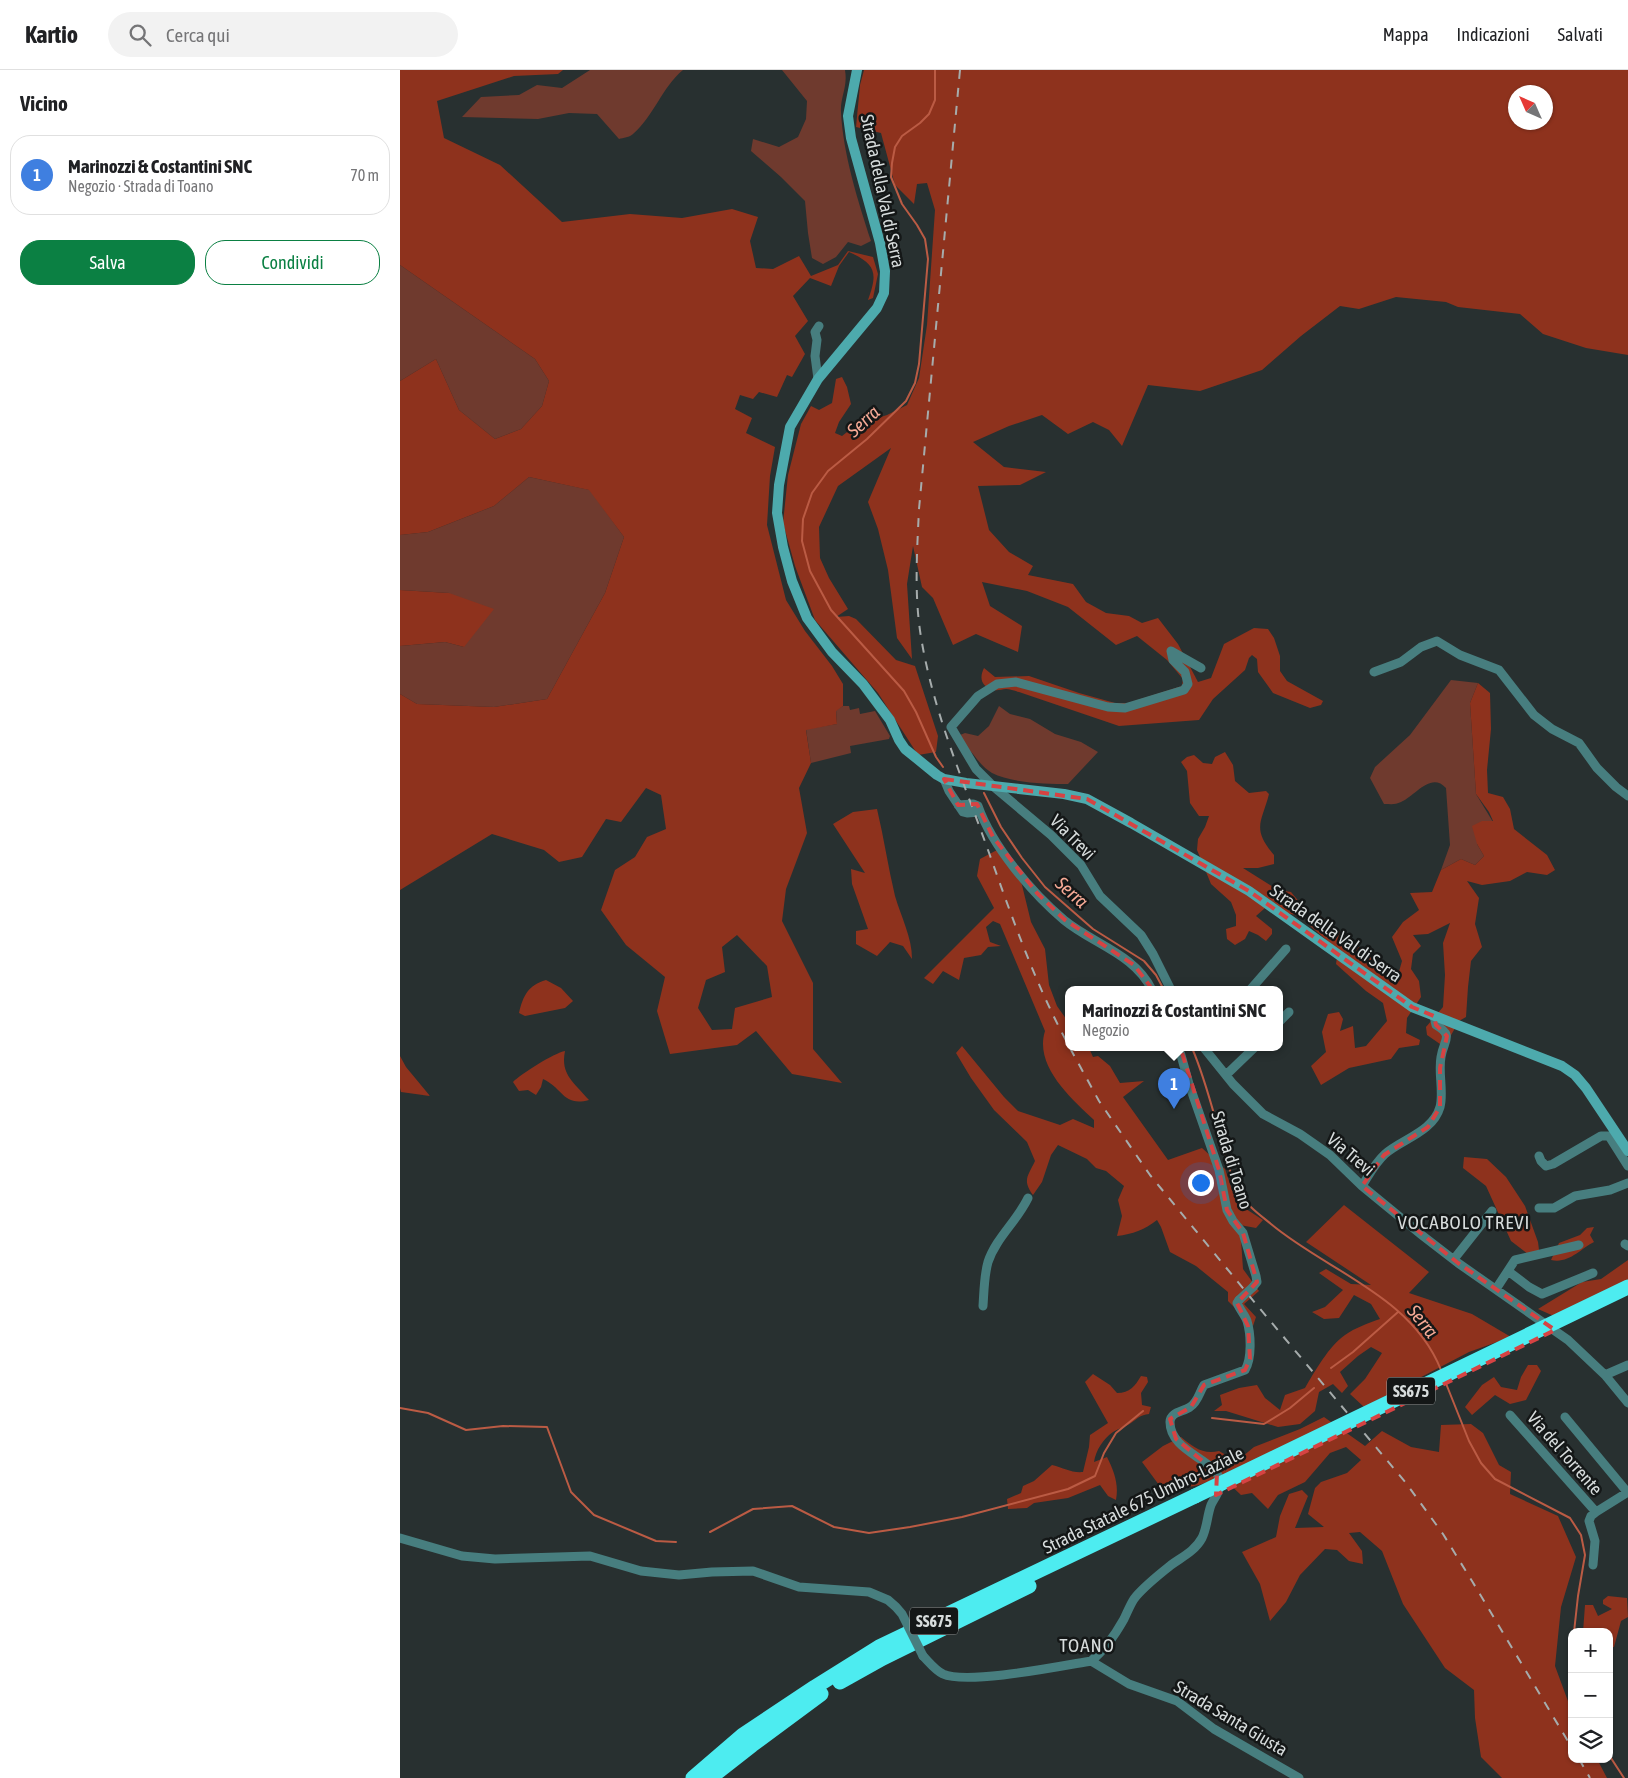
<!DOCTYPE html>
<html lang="it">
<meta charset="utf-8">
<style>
body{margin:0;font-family:"Asap Condensed",sans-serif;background:#f2f2f2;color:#202124}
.controls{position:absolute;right:15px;bottom:15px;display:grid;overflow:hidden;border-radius:10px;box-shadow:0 1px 4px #0004}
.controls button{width:45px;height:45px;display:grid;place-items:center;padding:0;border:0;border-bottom:1px solid #e0e0e0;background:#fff;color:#202124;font:25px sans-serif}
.compass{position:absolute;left:1108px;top:15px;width:45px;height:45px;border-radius:50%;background:#fff;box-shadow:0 1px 4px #0004;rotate:315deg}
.you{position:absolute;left:800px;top:1112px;width:18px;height:18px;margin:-12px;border:4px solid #fff;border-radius:50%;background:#1a73e8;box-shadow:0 0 0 8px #1a73e833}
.badge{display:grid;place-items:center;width:32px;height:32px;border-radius:50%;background:#0b8043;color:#fff;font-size:16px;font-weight:700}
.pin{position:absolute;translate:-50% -41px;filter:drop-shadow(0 1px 2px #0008)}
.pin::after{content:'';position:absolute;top:26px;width:18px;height:15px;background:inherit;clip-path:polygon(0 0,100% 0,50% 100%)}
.popup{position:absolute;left:665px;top:916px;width:218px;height:65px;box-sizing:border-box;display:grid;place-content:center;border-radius:10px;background:#fff;filter:drop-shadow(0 1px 4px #0005);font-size:16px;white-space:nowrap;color:#757577}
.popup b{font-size:19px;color:#202124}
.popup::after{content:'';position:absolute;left:50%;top:100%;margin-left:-10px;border:10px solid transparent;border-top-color:#fff}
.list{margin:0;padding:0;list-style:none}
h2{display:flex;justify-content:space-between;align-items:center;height:65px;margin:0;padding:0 20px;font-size:21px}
h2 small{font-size:16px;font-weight:400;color:#757577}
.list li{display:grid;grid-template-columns:32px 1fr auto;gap:15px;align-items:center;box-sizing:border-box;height:80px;margin:0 10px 10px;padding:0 10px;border:1px solid #e0e0e0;border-radius:20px}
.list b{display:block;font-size:19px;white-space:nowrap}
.list p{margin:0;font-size:16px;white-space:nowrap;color:#757577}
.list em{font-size:16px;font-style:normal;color:#757577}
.actions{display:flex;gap:10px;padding:15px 20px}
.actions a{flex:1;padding:11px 0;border:1px solid #0b8043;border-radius:20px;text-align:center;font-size:18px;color:#0b8043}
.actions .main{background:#0b8043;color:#fff}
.icon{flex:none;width:28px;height:28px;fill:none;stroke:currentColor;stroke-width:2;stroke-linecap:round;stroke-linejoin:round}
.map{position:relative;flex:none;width:1228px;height:1708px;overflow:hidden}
header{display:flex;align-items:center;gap:30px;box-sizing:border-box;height:70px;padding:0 25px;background:#fff;border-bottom:1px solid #e0e0e0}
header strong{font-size:24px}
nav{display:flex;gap:28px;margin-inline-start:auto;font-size:18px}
.search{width:350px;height:45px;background:#f2f2f2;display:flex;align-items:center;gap:12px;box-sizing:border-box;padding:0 18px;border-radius:28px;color:#757577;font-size:19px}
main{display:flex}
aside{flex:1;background:#fff}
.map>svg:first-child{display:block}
.green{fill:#6f3a2e}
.forest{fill:#8e321d;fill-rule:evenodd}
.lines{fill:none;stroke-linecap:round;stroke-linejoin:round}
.stream{stroke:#bb5b44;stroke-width:2}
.street{stroke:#477e7f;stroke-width:9}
.secondary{stroke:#4daaad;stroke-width:10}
.highway{stroke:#4decf0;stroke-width:15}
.rail{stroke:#a6acac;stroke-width:2;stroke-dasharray:9 9;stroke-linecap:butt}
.street-bridge{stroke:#477e7f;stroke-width:9}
.highway-bridge{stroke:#4decf0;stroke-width:15}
.marked{fill:none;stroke:#d64343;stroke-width:4;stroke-dasharray:10 6;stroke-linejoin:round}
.labels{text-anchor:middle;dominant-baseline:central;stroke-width:5;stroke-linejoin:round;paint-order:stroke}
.shield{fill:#141717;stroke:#9ca1a1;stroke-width:1}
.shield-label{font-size:16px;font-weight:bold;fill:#d7dcdc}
.street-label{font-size:18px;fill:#d7dcdc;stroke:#141717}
.water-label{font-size:19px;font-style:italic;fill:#f7aa96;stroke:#141717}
.neighbourhood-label{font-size:19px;letter-spacing:1px;fill:#d7dcdc;stroke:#141717}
</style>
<header>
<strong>Kartio</strong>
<div class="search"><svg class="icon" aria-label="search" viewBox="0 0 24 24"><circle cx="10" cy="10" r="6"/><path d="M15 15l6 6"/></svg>Cerca qui</div>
<nav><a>Mappa</a><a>Indicazioni</a><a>Salvati</a></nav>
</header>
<main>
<aside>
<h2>Vicino<small></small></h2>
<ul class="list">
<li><span class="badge" style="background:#3f7fe0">1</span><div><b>Marinozzi &amp; Costantini SNC</b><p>Negozio · Strada di Toano</p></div><em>70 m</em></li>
</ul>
<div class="actions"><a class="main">Salva</a><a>Condividi</a></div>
</aside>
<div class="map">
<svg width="1228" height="1708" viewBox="0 0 1228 1708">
<rect width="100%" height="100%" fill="#283030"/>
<path class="green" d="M190 0H283C262 17 254 46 233 64 230 67 223 68 219 69L197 44 169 43 138 49 62 47 81 27 119 25 137 15 162 18Z
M382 0H445C448 17 440 27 441 42 443 84 458 131 471 171L461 176 448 172 436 187 423 194 412 188 408 163 405 131 381 107 351 81 353 69 379 77 398 67 406 49 407 31Z
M0 195 135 289 149 311 142 336 121 359 95 369 59 340 36 289 0 311Z
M129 407 190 420 224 467 205 523 147 629 94 637 17 634 0 624V576L45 572 64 577 49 523 0 520V465L28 462 94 436Z
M1051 610 1078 613 1070 633 1076 724 1093 752 1077 774 1084 786 1075 795 1061 789 1041 800 1050 775 1046 718C1031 701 1015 726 1001 732 995 735 991 734 984 734L970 708 975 697 1010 665Z
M443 636H449L450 640 459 638 460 644 475 641 490 666 489 669 450 676 451 683 411 693 406 659 437 654 436 640Z
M599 636 610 644 630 649 655 664 681 672 698 682 668 714C647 714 611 713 592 703 584 698 578 691 573 684 567 678 563 673 560 665L565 663 578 666 589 656Z"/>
<path class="forest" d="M0 0H163L158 4 114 6 37 31 44 68 100 95 162 152 230 144 282 148 332 139 358 147 350 171 356 198 373 199 399 186 411 206 438 195 448 181 473 187 478 204 473 228 468 230C478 203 476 194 449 182L439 196 431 216 410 208 393 226 408 251 395 266 405 284 392 307 387 305 377 327 359 322 353 329 340 325 335 339 352 348 346 363 375 377 370 406 367 455 386 530 405 561 432 596 443 614V636L436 641 437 654 406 660 411 693 399 718 407 763 386 819 382 851 413 913V979L442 1013 392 1004 356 961 337 975 270 984 257 941 265 907 226 875 201 840 215 800 235 787 247 767 266 759 261 725 246 718 221 752 206 749 182 787 159 792 144 780 92 764 0 820V624L17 634 94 637 147 629 205 523 224 467 189 420 129 407 94 436 28 462 0 465V311L36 289 59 340 95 369 121 359 142 336 149 311 135 289 0 195ZM337 865 367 896 372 927 335 938 332 959 312 960 298 938 306 910 325 902 322 877Z
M464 0H1228V285L1186 278 1143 264 1120 244 1058 237 1046 232 996 227 959 239 940 236 901 266 862 300 800 321 748 315 722 376 709 360 693 352 668 364 642 345 609 356 573 372 604 397 646 402 620 415 578 416 589 460 609 482 633 496 628 505 673 514 686 532 706 543 729 546 742 553 758 548 778 574 798 612 811 608 824 574 854 558 868 559 874 568 880 586V601L887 611 923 631 921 635 910 638 873 623 858 602 857 589 852 585 849 588 845 600 813 629 799 650 719 656 619 622C615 621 610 619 606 619 602 619 598 621 594 620 581 617 579 608 584 598L595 607 629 606 679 623 715 633H728L782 616 783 609 767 590 737 566 716 575 668 537 627 521 582 512 590 536 622 556 618 582 576 564 553 575 533 528 522 517 513 476 507 514 512 589 497 568 488 500 478 459 468 432 491 378 438 416 419 457 420 488 429 508 448 539 436 547 449 546 456 549 496 590 515 596 538 666 536 682 518 685 478 623 415 550 395 496 383 453 388 405 401 354 411 336 419 340 432 333 436 309 442 307 447 317 451 334 439 352 435 363 442 366 456 355 487 345 507 335 519 308 527 255 535 140 527 113 517 114 514 134 495 115 481 63 456 57 460 15ZM1116 22H1146V52H1116Z
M0 520 49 523 94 539 64 577 45 572 0 576Z
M1078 613 1090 623 1091 659 1087 700 1088 723 1103 727 1110 739 1114 759 1147 785 1155 800 1147 805 1127 802 1110 811 1082 815 1067 811 1079 828 1075 854 1082 877 1071 891 1068 917 1066 947 1059 951 1050 967 1040 974 1027 965 1026 957 1043 937 1045 905 1043 873 1050 853 1028 864 1013 865 1021 876 1013 884 1011 899 1019 911 1021 927 1007 948 1006 963 1020 970 1019 975 999 978 991 989 949 998 921 1015 911 996 926 982 922 962 928 944 939 942 943 949 940 961 953 956 955 978 966 976 987 951 983 933 966 921 936 894 938 880 909 855 908 846 915 842C943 862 968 888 998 905L1002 891 992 867 1003 852 1019 840 1010 823 1032 822 1041 800 1061 789 1075 795 1084 786 1077 774 1072 756 1082 751H1093L1089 742 1076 724 1070 633Z
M825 682 833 695 835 711 849 723 866 721 869 724C862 752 851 758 874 785V794L858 798H843L878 820 891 822 901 834 904 847 865 838 856 846 872 859V864L866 871 858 865 849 861 845 869 835 875 827 869 826 859 836 856V845L831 832 811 814 797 780 798 769 805 757 809 746H799L790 733 787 701 781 692 787 687 794 685 803 693 812 694 815 687Z
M477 739C484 768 488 797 495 826 501 847 512 867 512 889L503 876 490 872 477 886 456 874V861L468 859 452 814 451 799 465 803 433 754 453 742Z
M597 780 621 811 631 852 645 879 649 915 657 936 669 953V978H689L693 987 698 986 710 996 720 1013 744 1011 723 1027 768 1090 802 1078 825 1099 832 1120 843 1137 863 1150 856 1158 840 1155 843 1199 859 1221 844 1234 856 1247 853 1256 828 1231V1222L796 1196 770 1182 761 1157 757 1150C744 1160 733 1164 717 1166L722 1146 718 1130 724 1116 706 1101 696 1098 687 1089 658 1075 651 1085 642 1112 633 1125C622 1110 628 1106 635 1091L627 1072 594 1040 571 1008 556 983 562 976 604 1027 618 1041 660 1055 673 1049 694 1058V1050C671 1028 634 996 645 961L600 854 593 851 586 857 590 872 601 876 588 877 581 885 564 888 559 910 543 901 533 914 524 908 594 838 577 806 580 789Z
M146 910 161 918 173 931 165 938 125 946 119 943C123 926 128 915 146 910Z
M165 981C160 1005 175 1013 189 1030 163 1037 163 1018 143 1009L141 1017 136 1025 128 1020 119 1021 113 1012C121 1004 154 983 165 981Z
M0 986 6 997 30 1026 1 1022 0 1018Z
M1064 1087 1087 1089 1106 1107 1125 1136 1138 1172 1140 1188H1133L1111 1171 1086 1116 1063 1098Z
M944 1135 1029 1202 1009 1223 1072 1244 1111 1267 1069 1282 964 1337 950 1324 965 1309 982 1283 971 1277 958 1286 940 1302 948 1316 942 1323 933 1314 919 1322 915 1341 900 1354 878 1357 826 1341H814L822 1335 820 1325 839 1318 857 1315 865 1328 880 1340 885 1325 905 1318C915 1301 929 1276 945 1265 955 1258 968 1253 980 1249L971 1234 954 1225 939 1248 924 1249 912 1242 925 1237 943 1220 919 1203 926 1199 951 1214 971 1215 906 1172Z
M1194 1157 1190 1165 1194 1172C1180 1179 1169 1194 1151 1190L1159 1173 1180 1165 1187 1158Z
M1228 1190V1213L1156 1247 1138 1239 1182 1212 1201 1209Z
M1128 1295H1137L1141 1301 1126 1330 1110 1334 1095 1325 1072 1345 1065 1337 1082 1315 1094 1307 1101 1317 1117 1320 1121 1307Z
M693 1304 710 1315 717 1323C730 1323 735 1316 741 1306L747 1307 748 1312 741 1323 742 1335 751 1337 749 1344C740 1345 738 1348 731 1353 726 1357 719 1358 713 1362 703 1369 696 1380 694 1392L707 1387C714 1401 719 1414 716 1430L708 1426 700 1415 668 1428 634 1433 627 1438 608 1439 607 1429 621 1423 623 1416 634 1411 652 1395C664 1398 671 1403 683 1402L689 1377 690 1365 708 1353 685 1312Z
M924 1347 965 1376 982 1361 1011 1377 1039 1382 1041 1355 1071 1354 1083 1363 1099 1395 1111 1402 1110 1424 1158 1446 1176 1487 1161 1537 1155 1596 1172 1642V1689H1197L1207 1708H1102L1081 1687 1075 1648 1074 1620 1045 1598 1003 1534 982 1481 960 1462 949 1463 962 1481 963 1494 949 1491 937 1480 925 1479 900 1505 886 1532 870 1551 860 1514 842 1482 876 1467 880 1446 889 1424 902 1420 908 1426 895 1458 924 1457 908 1444 915 1418 921 1412 947 1403 961 1390 946 1377 930 1383 905 1412 878 1425 868 1439 852 1423 841 1425 822 1407C797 1416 786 1421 759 1415L742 1392 763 1376 781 1367C793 1377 803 1385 819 1381L826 1385 825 1401 854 1377 900 1359Z
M1208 1526 1227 1528 1228 1547 1221 1551 1214 1577 1209 1578V1562H1183L1185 1535H1193L1198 1546 1212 1539 1203 1534V1530Z"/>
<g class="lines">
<path class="stream" d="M535 0V30L529 44 520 53 502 66 495 77 492 93 491 107 502 134 517 155 525 169 528 189 519 294 515 313 506 331 467 369 428 401 412 423 403 449 402 471 410 501 431 540 504 621 516 642 536 687 543 697
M584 723 601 757 622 788 645 817 693 859 744 891 756 905 764 920
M792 978C806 1010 814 1046 824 1079 828 1093 831 1110 839 1122 846 1135 860 1145 871 1154 927 1201 1012 1226 1041 1300
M931 1298 953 1282 998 1242
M1045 1311 1069 1371 1081 1393 1095 1409 1170 1448 1181 1465 1185 1485 1178 1526 1174 1562
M0 1338 28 1343 66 1360 103 1356 147 1357 171 1422 194 1445 256 1471 276 1472
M812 1348 864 1354 890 1338 914 1318
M310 1462 353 1439 392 1436 434 1457 469 1463 510 1457 562 1447 668 1419 695 1406 704 1383 716 1363 743 1341
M1209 1685 1224 1708"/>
<path class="street" d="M418 309 415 286 417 270 415 262 419 256
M974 602 1001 592 1021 577 1037 571 1060 585 1099 600 1134 645 1152 659 1179 673 1197 698 1216 717 1228 726
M544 709 549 721 563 742 567 743 580 742
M558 735 573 734 578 736C592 776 632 823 664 850 693 874 735 884 752 920
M771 920 753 884 741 865 700 826 681 795 651 765 594 717 576 699 551 657 578 626 597 614 616 612 708 637 725 638 784 620 788 614 785 602 773 590 771 581 801 598
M850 920 886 879
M879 952 889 942
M779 978 789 1014 819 1100 827 1140 833 1151 843 1163 856 1206 857 1212 853 1217
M804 978 833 1014 863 1044 900 1064 930 1085 962 1116 1023 1166 1058 1193 1168 1270 1205 1305 1228 1333
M826 1005 854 978
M1139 1086 1141 1091 1146 1096 1153 1094 1201 1066H1209L1228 1096
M962 1116C969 1105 975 1093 985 1084 1002 1069 1033 1062 1040 1037 1044 1022 1038 1003 1041 987 1044 969 1054 966 1036 955L1034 946
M1139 1138H1154L1175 1126 1210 1120 1228 1113
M1225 1174 1228 1176
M1054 1189 1092 1141
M1108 1201 1129 1217 1142 1224 1193 1203
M1096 1219 1115 1190 1179 1175
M583 1236C584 1222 584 1206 588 1192 596 1168 617 1151 628 1128
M1205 1305 1228 1295
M1110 1345 1196 1442 1228 1422
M1165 1347 1228 1423
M0 1468 62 1486 95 1489 190 1486 241 1501 279 1505 312 1502 353 1501 399 1517 469 1522 488 1530 496 1537 502 1544 508 1556
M1193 1495 1195 1471 1189 1451 1191 1446 1196 1442
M523 1586C529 1592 535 1600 543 1604 567 1615 661 1596 691 1591
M691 1591C705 1580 715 1565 724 1549 727 1543 730 1535 734 1529 743 1517 759 1505 771 1495 782 1487 795 1481 802 1468 807 1458 807 1446 811 1435 815 1427 821 1420 820 1411 816 1389 770 1382 770 1352 770 1342 783 1342 790 1337 798 1332 799 1323 804 1315L845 1300C852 1289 851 1264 847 1251 845 1245 840 1240 837 1233L839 1230
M691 1591 729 1614 777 1631 814 1659 899 1708"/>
<path class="secondary" d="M457 0 448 46 451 68 480 173 485 201 484 223 477 238 418 309 390 357 379 415 377 443 383 477 392 511 407 548 432 582 463 614 490 650 499 670 505 679 537 705 544 709 566 713 664 724 687 729 731 753 849 821 1012 937 1162 996 1175 1005 1186 1018 1228 1081"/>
<path class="highway" d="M440 1612 483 1588 629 1516
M293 1708 343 1665 415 1617 479 1577 795 1426
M310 1708 352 1675 421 1624"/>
<path class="rail" d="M560 0 519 439C517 482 514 525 521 567 533 641 563 710 588 780 612 847 635 914 669 976
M670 978 699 1031 750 1105 856 1234 1006 1413 1043 1464 1072 1511 1172 1678
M1179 1689 1190 1708"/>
<path class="street-bridge" d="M839 1230 853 1217
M508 1556 523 1586"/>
<path class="highway-bridge" d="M795 1426 1228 1217"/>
</g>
<path class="marked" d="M544 709 687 729 849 821 1012 937 1034 946 1036 955 1047 966 1040 998V1037L1028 1057 984 1085 962 1116 1058 1193 1155 1260 816 1425 817 1403 776 1369 770 1349 791 1337 804 1315 845 1300 850 1289 848 1256 837 1233 857 1212 843 1163 827 1140 819 1100 781 980 750 916 734 895 665 850 637 823 593 767 577 734 558 735Z"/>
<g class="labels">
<g class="shield">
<rect x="987" y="1307.5" width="48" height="27" rx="4"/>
<rect x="510" y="1537.5" width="48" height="27" rx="4"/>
</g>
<g class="shield-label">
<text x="1011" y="1321">SS675</text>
<text x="534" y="1551">SS675</text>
</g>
<g class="street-label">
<text transform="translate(483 121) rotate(78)">Strada della Val di Serra</text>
<text transform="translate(673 767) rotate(45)">Via Trevi</text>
<text transform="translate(936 863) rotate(35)">Strada della Val di Serra</text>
<text transform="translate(951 1084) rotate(40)">Via Trevi</text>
<text transform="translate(832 1090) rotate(73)">Strada di Toano</text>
<text transform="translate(1165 1383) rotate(49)">Via del Torrente</text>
<text transform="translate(743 1430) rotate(-26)">Strada Statale 675 Umbro-Laziale</text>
<text transform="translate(831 1648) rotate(31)">Strada Santa Giusta</text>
</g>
<g class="water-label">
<text transform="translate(463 351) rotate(-42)">Serra</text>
<text transform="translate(672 822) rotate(42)">Serra</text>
<text transform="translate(1023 1251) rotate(51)">Serra</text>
</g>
<g class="neighbourhood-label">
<text x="1064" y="1152">VOCABOLO TREVI</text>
<text x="687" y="1575">TOANO</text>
</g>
</g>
</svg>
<div class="controls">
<button>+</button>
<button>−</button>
<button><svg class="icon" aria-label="layers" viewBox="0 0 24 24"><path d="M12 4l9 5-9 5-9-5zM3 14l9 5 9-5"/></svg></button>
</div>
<svg class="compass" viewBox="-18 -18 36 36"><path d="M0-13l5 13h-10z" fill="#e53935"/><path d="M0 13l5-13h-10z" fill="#757577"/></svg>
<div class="you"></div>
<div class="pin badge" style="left:774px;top:1039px;background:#3f7fe0">1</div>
<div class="popup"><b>Marinozzi &amp; Costantini SNC</b>Negozio</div>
</div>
</main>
